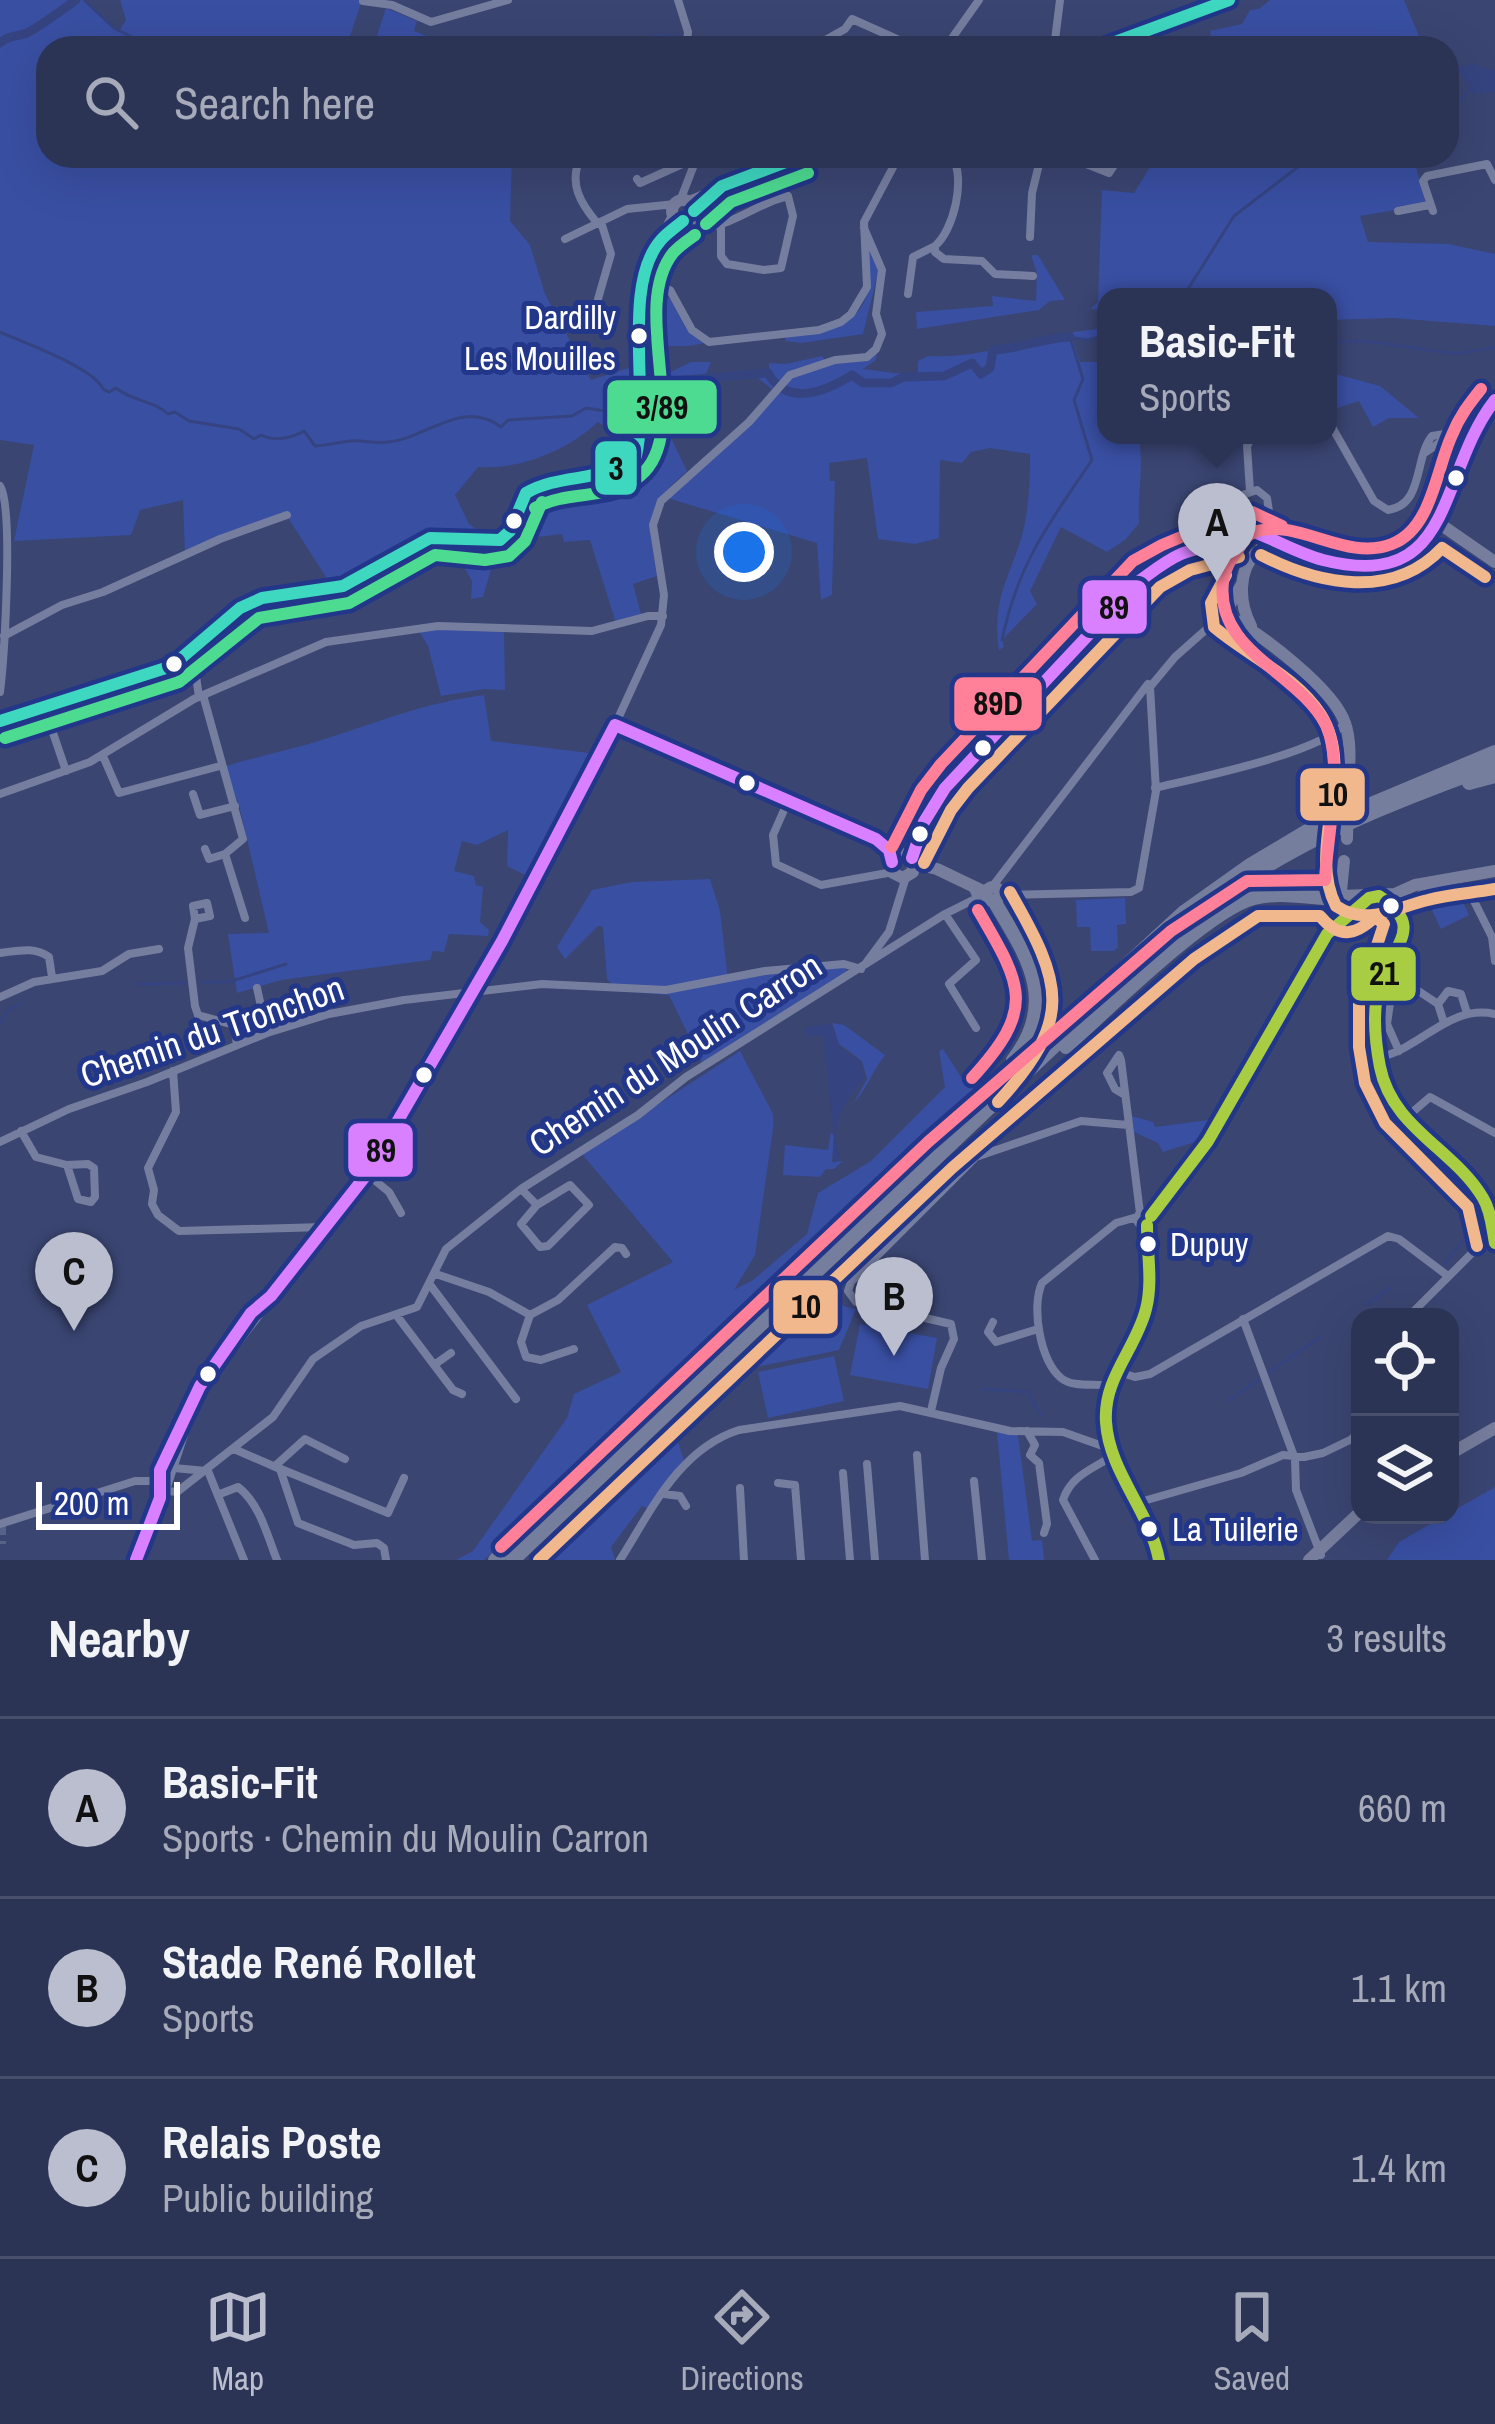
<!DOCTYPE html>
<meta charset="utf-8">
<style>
body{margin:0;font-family:"Archivo Narrow",sans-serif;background:#383f60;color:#f1f3f6}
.controls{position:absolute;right:36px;bottom:36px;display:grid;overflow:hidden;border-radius:24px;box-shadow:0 12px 48px #0002}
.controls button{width:108px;height:108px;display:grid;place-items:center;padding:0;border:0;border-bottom:3px solid #484f6c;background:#2c3456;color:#f1f3f6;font:60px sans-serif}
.scale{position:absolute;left:36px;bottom:30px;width:144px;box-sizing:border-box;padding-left:12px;border:6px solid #fff;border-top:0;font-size:33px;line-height:42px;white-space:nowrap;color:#fff;-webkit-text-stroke:9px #22368a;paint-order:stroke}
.you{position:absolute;left:744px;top:552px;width:42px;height:42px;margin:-30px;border:9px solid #fff;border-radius:50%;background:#1a73e8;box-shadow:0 0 0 18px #1a73e833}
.badge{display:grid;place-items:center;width:78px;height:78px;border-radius:50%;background:#babece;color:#111;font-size:39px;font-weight:700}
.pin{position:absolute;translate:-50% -99px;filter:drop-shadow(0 3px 6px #0008)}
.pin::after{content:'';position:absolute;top:63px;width:42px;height:36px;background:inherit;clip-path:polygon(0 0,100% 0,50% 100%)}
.popup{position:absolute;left:1097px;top:288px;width:240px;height:156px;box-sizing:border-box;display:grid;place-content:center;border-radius:24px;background:#2c3456;filter:drop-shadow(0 3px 9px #0005);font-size:39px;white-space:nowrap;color:#a6aab9}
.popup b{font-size:45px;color:#f1f3f6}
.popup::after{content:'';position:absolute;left:50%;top:100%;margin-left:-24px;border:24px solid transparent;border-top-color:#2c3456}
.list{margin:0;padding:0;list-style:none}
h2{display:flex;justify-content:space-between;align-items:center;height:156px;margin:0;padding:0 48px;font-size:51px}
h2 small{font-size:39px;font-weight:400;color:#a6aab9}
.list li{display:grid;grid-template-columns:78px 1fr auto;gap:36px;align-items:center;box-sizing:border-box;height:180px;padding:0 48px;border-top:3px solid #484f6c}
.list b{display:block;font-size:45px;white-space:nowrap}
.list p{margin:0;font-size:39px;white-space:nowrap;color:#a6aab9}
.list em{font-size:39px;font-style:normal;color:#a6aab9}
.icon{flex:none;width:66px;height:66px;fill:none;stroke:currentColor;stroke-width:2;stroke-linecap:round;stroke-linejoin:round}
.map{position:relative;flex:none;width:1495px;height:1560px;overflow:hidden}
.search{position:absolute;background:#2c3456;box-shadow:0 12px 48px #0002;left:36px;right:36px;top:36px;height:132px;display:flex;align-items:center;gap:30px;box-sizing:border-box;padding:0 42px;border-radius:36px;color:#a6aab9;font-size:45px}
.sheet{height:696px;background:#2c3456}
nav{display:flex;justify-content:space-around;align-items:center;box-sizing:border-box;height:168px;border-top:3px solid #484f6c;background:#2c3456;font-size:33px;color:#a6aab9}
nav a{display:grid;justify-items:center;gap:6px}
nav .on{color:#babece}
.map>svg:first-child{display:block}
.green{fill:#394fa2}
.water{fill:#354481}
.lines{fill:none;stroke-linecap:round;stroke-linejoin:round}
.stream{stroke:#354481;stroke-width:3}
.river{stroke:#354481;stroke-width:9}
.major-tunnel{stroke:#586187;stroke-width:12;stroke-dasharray:12 6;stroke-linecap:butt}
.minor{stroke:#767e9f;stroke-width:8}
.major{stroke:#767d9d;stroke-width:12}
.highway{stroke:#767e9d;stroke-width:14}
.major-bridge{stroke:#767d9d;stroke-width:12}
.bus-1-casing{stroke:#22368a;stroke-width:21}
.bus-2-casing{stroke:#22368a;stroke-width:21}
.bus-3-casing{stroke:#22368a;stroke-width:21}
.bus-4-casing{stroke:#22368a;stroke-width:21}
.bus-5-casing{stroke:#22368a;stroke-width:21}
.bus-6-casing{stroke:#22368a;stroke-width:21}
.bus-1{stroke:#a8cd42;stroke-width:12}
.bus-2{stroke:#3ed7c0;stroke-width:12}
.bus-3{stroke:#f1b78d;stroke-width:12}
.bus-4{stroke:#d880ff;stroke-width:12}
.bus-5{stroke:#ff8098;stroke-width:12}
.bus-6{stroke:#4ddb92;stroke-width:12}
.bus-dot{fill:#fff;stroke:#22368a;stroke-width:4.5}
.labels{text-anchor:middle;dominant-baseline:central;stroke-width:10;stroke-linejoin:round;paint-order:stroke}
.bus-label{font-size:33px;fill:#fff;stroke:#22368a;text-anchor:start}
.street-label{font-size:36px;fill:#fff;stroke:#22368a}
.line-badge{stroke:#22368a;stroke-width:4.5}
.pale-badge-label{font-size:33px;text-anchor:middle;font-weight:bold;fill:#111}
</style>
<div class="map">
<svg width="1495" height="1560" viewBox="0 0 1495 1560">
<rect width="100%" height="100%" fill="#3a4572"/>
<path class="green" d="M0 0H84L119 31 126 20 120 0H362L348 42 359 48H48V156H512L510 221 530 245 545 294 591 380 641 364 642 373 654 371 662 376 691 362H711L706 374 769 373V363L786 364 822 356 826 362 877 353 876 360 863 369 918 376V361L928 356C979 359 1022 339 1072 337L1073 332 1106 328V335L1088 340 1072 337 1080 362H1106V435H1138C1145 466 1137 492 1139 523L1126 539 1107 552 1061 527 1030 591 1037 604 1002 640 1004 647 999 650C992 601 1007 583 1021 539 1029 511 1030 483 1030 454L990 448 971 452 962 463 940 460 939 538 915 544 878 539 867 458 829 463 830 481H835L832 595 821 600 817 543 664 497 749 422 777 386 772 389 758 378 716 380 713 428 671 438 687 471C643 509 648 522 657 576L633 584 641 614 616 623 590 540 564 542 562 534 537 537 535 526 517 528 524 506 545 484C592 481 621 492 643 444L627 440 598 422C567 451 519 470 478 467L455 495 469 524 498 545 483 597 471 599 472 581 458 556 440 550 382 577 374 591 340 599 287 516 185 555 183 500 140 510 131 535 14 541 34 445 0 440Z
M1270 0H1404L1424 48H1213L1210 31 1242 24 1250 10 1259 9Z
M386 8 417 21 414 31 437 40 436 48H373Z
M1157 156H1413L1426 205 1360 216 1368 242 1449 244 1495 254V326L1393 318 1328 320V297H1106V310L1090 309 1098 302 1102 190 1134 193Z
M865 238 879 269 863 334 801 343 786 341 785 337C854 329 881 313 865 238Z
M1031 255H1038L1065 300 1050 301 1039 310 917 329 916 312 993 306 992 296 1036 301 1037 273Z
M662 292C681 305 682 331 704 343 682 350 663 341 642 352V310L651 294Z
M1328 372 1380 386 1419 418H1389L1373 427 1359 401 1328 411Z
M417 628 504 631 505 690 484 689 441 696 428 646Z
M484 695 491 741 597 754 533 879 507 866 508 830 477 845 462 841 454 871 474 876 476 885 483 887 480 922 489 930 488 936 449 934 444 952 433 951 430 960 281 980 237 993 228 934 269 933 239 805 223 767C255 757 289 750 322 740 379 722 423 703 484 695Z
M710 879 720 911 728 979 845 967 848 975 702 1063 669 995 619 991 607 979 603 927 598 926 565 959 557 947 592 890 632 882Z
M1441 892 1446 899 1459 893 1469 915 1441 929 1430 906 1420 910 1417 902 1420 896Z
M1125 898 1126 924 1117 925 1118 947 1114 951H1091L1090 927H1077L1076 900Z
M832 1023 844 1025 885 1055C871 1074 868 1087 853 1104L867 1079 862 1061 839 1044Z
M943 1049 961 1077 983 1070 990 1078 731 1328C703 1345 677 1380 651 1406 596 1458 539 1509 484 1560H456L473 1551 567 1418 574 1394 621 1372 587 1305 673 1262 582 1154 740 1051 773 1114V1129L755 1255 734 1290 753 1280 807 1234 818 1193 871 1161 945 1087 939 1051Z
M1132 1116 1153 1122 1155 1127 1209 1120 1195 1142 1163 1152 1158 1143 1134 1132Z
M989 1126 993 1129 975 1147 974 1156 843 1283 837 1295 843 1306 856 1309 839 1350 756 1367 722 1391 676 1436 684 1460 649 1509 642 1506 611 1547 615 1560H532L648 1455 695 1400 804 1302 865 1238Z
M831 1132 834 1136 832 1162 843 1161 834 1169H826L820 1177 783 1175 785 1145 828 1150Z
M860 1324 937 1338 928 1389 850 1375Z
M834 1356 844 1401 768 1418 758 1372Z
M997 1432 1018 1435 1032 1541 1042 1540 1044 1560H1009Z
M1495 1487V1560H1387L1399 1542Z"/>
<path class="water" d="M1472 64 1495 71V92L1474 94 1456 68Z
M831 1024 840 1048 861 1062 864 1079C844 1103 828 1125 841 1158L833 1163 834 1136 823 1035 807 1037 805 1027Z"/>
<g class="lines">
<path class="stream" d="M84 0 114 28 154 48
M611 48 658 35 683 37
M1447 107 1462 100 1471 88
M1183 297 1234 216 1312 156
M0 332C27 344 94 368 103 389L109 392 116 388C133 402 151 399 168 414L175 412 189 421 239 429 254 439 261 435C274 442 292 438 304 431L315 446C327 445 340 442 351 441 363 440 376 444 388 442 428 438 462 398 501 427L508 420 572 416 586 408 605 411 635 404
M1328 344C1364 334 1418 352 1456 353 1469 354 1482 348 1495 348
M643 400 654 391
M1002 640C1018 563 1049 523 1092 460L1074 400 1083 379 1070 337 1088 340 1106 335
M203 982H229L286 964
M137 984 187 983
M0 1024 9 1009 21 1004
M1444 1264 1482 1218
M1368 1304 1390 1288
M1268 1373 1321 1337
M982 1389 1028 1392 1041 1415
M1229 1400 1260 1379"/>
<path class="river" d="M0 43C11 34 14 38 27 33 41 26 63 9 76 0
M652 371 654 391 673 381 768 373C787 407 825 392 852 375L863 383H891L904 377 944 376 972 363 981 374 990 368 993 350C1019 349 1042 338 1070 337"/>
<path class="major-tunnel" d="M0 1523V1544"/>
<path class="minor" d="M678 0 688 32 686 48
M363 1 392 5 431 22 508 0
M725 48 731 43
M811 48 845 29 852 19 917 48
M945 48 979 0
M1054 48 1060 0
M1099 48 1229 0
M581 156C568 183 580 203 598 224
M952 156C966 178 954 230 935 246V252L944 259 982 261 995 274 1033 276
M1066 156 1109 173 1120 156
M637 179 640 183 698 157
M680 201 697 157
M1398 211 1429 205
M1433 211 1423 181 1427 176 1487 164 1495 180
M693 215 702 227C732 227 759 202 788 196L793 216 781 268 764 270 727 264 721 256V224
M1030 237 1032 193 1041 156
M565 239 627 209 675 204
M645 283 670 290 692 330 709 342 819 330 841 322 851 314 867 287 864 222 899 156
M908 294 913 257 935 246
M601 313 598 299 611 254 601 222
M1328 420 1374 501 1388 510C1424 505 1414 458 1432 436L1445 434 1466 443
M1426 452 1439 443H1455
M0 486C14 508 4 659 0 692
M1250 491 1247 446 1253 435
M1441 523 1470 433 1495 400
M1236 536 1229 511 1231 499 1257 490 1267 498C1269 512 1273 526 1262 536
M4 636 62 605 103 592 220 539 287 515
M193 655 199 697
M203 695 243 839 225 854 209 859 205 849
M615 725 876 839 896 854
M51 727 66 771
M103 756 119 793 220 766
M1155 788C1196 778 1322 753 1345 723
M0 794 90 762 194 699 326 642 438 626 592 631 648 616H663
M193 794 200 815 235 806
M788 801 773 835 776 864 821 885 893 872
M225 854 245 918
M992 887 1148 684
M1000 895 1131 892 1139 888 1156 791 1150 687 1175 657 1227 611
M1401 911 1423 892 1467 887 1492 937 1495 961
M945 914 976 960 949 984 976 1028
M195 919 193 906 207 903 210 916 195 919 188 948 195 1006 198 1015 234 1025 237 1045
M0 953C17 951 34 946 49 957L52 977
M866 963 889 932 906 877
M257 988 267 1033
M0 997 34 982 102 971 129 954 159 949
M1444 1023 1438 1004 1448 991 1461 994 1467 1013
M1399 1051 1387 1024 1391 996 1411 986 1438 1004
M1381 1057C1422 1047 1450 1004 1495 1014
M173 1071 176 1112 148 1168 154 1190 152 1204 158 1215 179 1231 324 1227
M1125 1095 1115 1089 1107 1073 1119 1055 1121 1060 1140 1213
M1408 1116 1430 1097 1495 1133
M21 1131 36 1157 67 1165 78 1199 91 1202 95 1197 94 1168 88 1164 67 1165
M0 1142 69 1109 147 1082 267 1033 329 1014 404 1000 542 984 666 990 765 971 844 964 861 969
M367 1174 389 1192 401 1213
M521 1189 537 1205 521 1224 540 1247 548 1246 589 1205 570 1185 537 1205
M1137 1219a7 7 0 1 1 14 0a7 7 0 1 1-14 0Z
M1151 1216 1208 1141 1339 911
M1147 1225C1146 1254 1153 1281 1146 1309 1135 1352 1104 1367 1106 1422 1109 1473 1155 1508 1159 1560
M436 1274 489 1292 530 1315 558 1300 615 1247 622 1248 626 1254
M431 1286 516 1399
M530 1315 521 1342 526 1357 541 1360 574 1349
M397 1316 453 1390 462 1394
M1408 1317 1472 1253 1495 1241
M1243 1319 1295 1459 1296 1490 1321 1555
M993 1322 988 1332 996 1342 1038 1329
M228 1344 260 1305
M434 1365 451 1353
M1115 1371 1135 1377 1150 1374 1388 1236 1399 1239 1448 1276
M1110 1386C1095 1383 1073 1388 1061 1378 1040 1360 1031 1307 1042 1283L1116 1223 1137 1217
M931 1411 941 1368 954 1339 951 1324 856 1302 848 1291 851 1282 976 1157 1081 1121 1128 1125
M186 1416 212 1366
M1027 1431 1035 1445 1030 1455 1039 1463 1047 1524 1044 1533
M234 1449 280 1469 298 1523 354 1545 377 1543 384 1548 386 1560
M917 1455 925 1560
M867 1464 875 1560
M275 1466 305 1439 345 1459
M174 1468 206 1471
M281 1469 388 1513 404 1478
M208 1471 244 1560
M843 1473 850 1560
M160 1481 167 1491 177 1492 273 1417 313 1359 361 1326 417 1307 446 1249 521 1189 638 1115 686 1077 945 914 977 898 973 889
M974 1481 982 1560
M160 1482V1470L181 1430
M778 1483 795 1485 801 1560
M740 1488 744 1560
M220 1494 238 1487C260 1504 267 1535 277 1560
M664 1494 680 1496 686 1506
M1140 1502 1241 1473 1283 1455 1304 1457 1323 1453 1352 1439 1360 1429
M0 1524 135 1481H160
M136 1560 156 1508
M143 1560 185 1432 208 1382 367 1174 502 941 615 725 661 625 664 595 653 525 661 501 749 422 790 375 835 360 867 357 876 349 882 334 876 314 882 270 864 228
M620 1560C651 1511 679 1449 739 1430L900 1406 1010 1431 1063 1432 1111 1449
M1095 1560 1063 1500C1071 1475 1093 1469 1114 1455"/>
<path class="major" d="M672 211a11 11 0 1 1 22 0a11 11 0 1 1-22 0Z
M689 202 802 156
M1261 548C1330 557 1390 593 1440 524L1495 562
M1251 555 1239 551 1236 544 1239 534 1246 529 1284 546
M1242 584 1228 608 1229 617C1260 633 1334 689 1345 723 1352 743 1349 767 1348 788
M1251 626C1239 603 1237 571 1257 552
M0 719 172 666 193 655 227 618 259 599 343 586 432 537 498 540C522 526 513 492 543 482 578 470 628 491 641 442L639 305 650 261 674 216
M912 858 905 854 895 857 891 866 893 873 903 878 913 872 912 858 924 822 945 788 1138 582C1165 556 1199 545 1236 539
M1344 861 1339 911 1353 915 1369 898
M915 864 937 869 987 893
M986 894a7 7 0 1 1 14 0a7 7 0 1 1-14 0Z
M1395 894 1404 931 1383 974 1377 1001 1382 1080 1396 1105 1480 1194 1490 1217 1495 1243
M1341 896 1395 894 1415 885 1495 871
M1450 1454 1495 1428
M1309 1560 1360 1512"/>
<path class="highway" d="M1469 783 1495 776
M994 901C1027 956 1059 1001 1013 1060
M1066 1047C1104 1013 1209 909 1254 898 1277 892 1304 897 1328 898L1337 907
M495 1560 943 1134 1184 912 1250 865 1307 831 1495 752
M513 1560 1125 979C1169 939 1214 900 1264 868 1336 824 1416 794 1495 765"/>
<path class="major-bridge" d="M1347 839 1348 788"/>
<defs>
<path id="bus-1" d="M1151 1216 1208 1141 1327 934 1369 898 1379 896C1427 927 1392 945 1380 983 1372 1009 1375 1041 1380 1067 1392 1128 1454 1149 1483 1198 1491 1211 1492 1228 1495 1243
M1147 1225C1147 1253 1153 1282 1146 1309 1136 1349 1103 1378 1106 1422 1109 1472 1150 1511 1159 1560"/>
<path id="bus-2" d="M1099 48 1229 0
M694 211 722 186 802 156
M526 493C562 472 604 484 636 456 650 395 621 285 661 240 667 233 676 227 683 221
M0 721 172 666 240 608 262 598 343 586 430 538 500 540 510 531 526 493"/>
<path id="bus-3" d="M1261 555C1319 585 1393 600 1442 548L1485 577
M1226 575 1211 603 1214 627C1248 656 1296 676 1321 715 1357 773 1306 848 1336 906 1367 927 1397 907 1428 900 1450 894 1473 893 1495 889
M924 863 951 810 968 788 1160 587 1190 570 1239 557
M998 1102C1074 1019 1063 984 1010 892
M539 1560 952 1168 1194 959 1258 916H1320C1339 939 1355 936 1375 917L1384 924 1359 1000V1047L1365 1083 1385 1123 1468 1207 1477 1246"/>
<path id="bus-4" d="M615 725 876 839 889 850 892 862
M912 858 924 822 945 788 1138 582C1152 572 1165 561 1181 554 1202 545 1230 545 1246 529 1273 538 1296 553 1323 560 1457 594 1436 475 1495 400
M136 1560 160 1498V1470L200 1386 251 1313 271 1296 367 1174 502 941 615 725"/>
<path id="bus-5" d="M892 847 921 790 941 764 1133 561 1162 545 1241 512H1252L1282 526
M972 1078C1036 1008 1023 987 978 910
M501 1547 928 1142 1171 931 1247 881 1325 880C1327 837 1344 764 1326 725 1299 672 1215 652 1223 582 1225 568 1230 561 1238 550 1243 542 1247 533 1257 531 1300 519 1346 562 1392 544 1432 529 1436 469 1452 435 1459 417 1469 404 1481 389"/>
<path id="bus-6" d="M706 224 731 202 808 173
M535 508C568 489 610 502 640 476 694 431 628 310 673 253 679 246 688 240 695 235
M5 738 179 682 259 618 349 603 435 555 485 560 509 556 525 541 542 502"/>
</defs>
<use href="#bus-1" class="bus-1-casing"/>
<use href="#bus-2" class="bus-2-casing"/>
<use href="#bus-3" class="bus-3-casing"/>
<use href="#bus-4" class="bus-4-casing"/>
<use href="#bus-5" class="bus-5-casing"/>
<use href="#bus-6" class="bus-6-casing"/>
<use href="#bus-1" class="bus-1"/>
<use href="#bus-2" class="bus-2"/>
<use href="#bus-3" class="bus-3"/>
<use href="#bus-4" class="bus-4"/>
<use href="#bus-5" class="bus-5"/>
<use href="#bus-6" class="bus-6"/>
</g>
<g class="bus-dot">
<circle cx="639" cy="336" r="10"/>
<circle cx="1456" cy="478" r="10"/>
<circle cx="514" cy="521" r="10"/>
<circle cx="174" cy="664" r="10"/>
<circle cx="983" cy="748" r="10"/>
<circle cx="747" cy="783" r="10"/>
<circle cx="920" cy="834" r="10"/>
<circle cx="1391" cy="906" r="10"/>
<circle cx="424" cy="1075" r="10"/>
<circle cx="1148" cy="1244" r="10"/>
<circle cx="208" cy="1374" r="10"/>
<circle cx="1149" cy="1529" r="10"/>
</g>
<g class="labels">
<g class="bus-label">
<text x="616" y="317" text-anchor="end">Dardilly<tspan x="616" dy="41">Les Mouilles</tspan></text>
<text x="1170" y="1244">Dupuy</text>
<text x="1172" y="1529">La Tuilerie</text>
</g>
<g class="street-label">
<text transform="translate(212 1031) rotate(-19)">Chemin du Tronchon</text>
<text transform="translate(675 1054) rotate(-33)">Chemin du Moulin Carron</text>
</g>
</g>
<g class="line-badge">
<rect x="605" y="378" width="114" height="58" rx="12" fill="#4ddb92"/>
<rect x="593" y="439" width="46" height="58" rx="12" fill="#3ed7c0"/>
<rect x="1080" y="578" width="69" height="58" rx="12" fill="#d880ff"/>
<rect x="952" y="675" width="92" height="58" rx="12" fill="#ff8098"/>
<rect x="1298" y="766" width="69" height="57" rx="12" fill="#f1b78d"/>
<rect x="1349" y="945" width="69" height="58" rx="12" fill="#a8cd42"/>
<rect x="346" y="1121" width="69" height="58" rx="12" fill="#d880ff"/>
<rect x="771" y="1278" width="69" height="58" rx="12" fill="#f1b78d"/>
</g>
<g class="pale-badge-label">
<text x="662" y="419">3/89</text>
<text x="616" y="480">3</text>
<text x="1114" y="619">89</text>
<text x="998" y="715">89D</text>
<text x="1333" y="806">10</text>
<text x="1384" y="985">21</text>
<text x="381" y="1162">89</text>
<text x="806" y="1318">10</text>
</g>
</svg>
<div class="controls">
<button><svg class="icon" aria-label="locate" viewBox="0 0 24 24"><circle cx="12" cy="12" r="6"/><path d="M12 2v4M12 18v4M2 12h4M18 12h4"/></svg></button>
<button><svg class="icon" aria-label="layers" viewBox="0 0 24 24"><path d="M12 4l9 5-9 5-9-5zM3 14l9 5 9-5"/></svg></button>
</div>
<div class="scale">200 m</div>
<div class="you"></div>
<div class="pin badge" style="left:1217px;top:582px">A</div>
<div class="popup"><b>Basic-Fit</b>Sports</div>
<div class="pin badge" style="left:894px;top:1356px">B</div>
<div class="pin badge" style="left:74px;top:1331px">C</div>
<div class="search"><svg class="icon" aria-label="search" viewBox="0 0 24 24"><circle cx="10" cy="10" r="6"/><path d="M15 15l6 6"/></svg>Search here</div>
</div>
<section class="sheet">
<h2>Nearby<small>3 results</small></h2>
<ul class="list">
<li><span class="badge">A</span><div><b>Basic-Fit</b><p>Sports · Chemin du Moulin Carron</p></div><em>660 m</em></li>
<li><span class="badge">B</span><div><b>Stade René Rollet</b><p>Sports</p></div><em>1.1 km</em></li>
<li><span class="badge">C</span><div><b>Relais Poste</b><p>Public building</p></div><em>1.4 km</em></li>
</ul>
</section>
<nav>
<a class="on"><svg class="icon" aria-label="map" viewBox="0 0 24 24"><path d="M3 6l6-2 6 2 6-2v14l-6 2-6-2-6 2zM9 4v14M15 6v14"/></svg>Map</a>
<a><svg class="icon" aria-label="directions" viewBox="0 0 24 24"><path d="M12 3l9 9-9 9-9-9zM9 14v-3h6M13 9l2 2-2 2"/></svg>Directions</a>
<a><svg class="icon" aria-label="saved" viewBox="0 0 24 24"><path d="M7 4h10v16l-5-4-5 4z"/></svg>Saved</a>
</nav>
